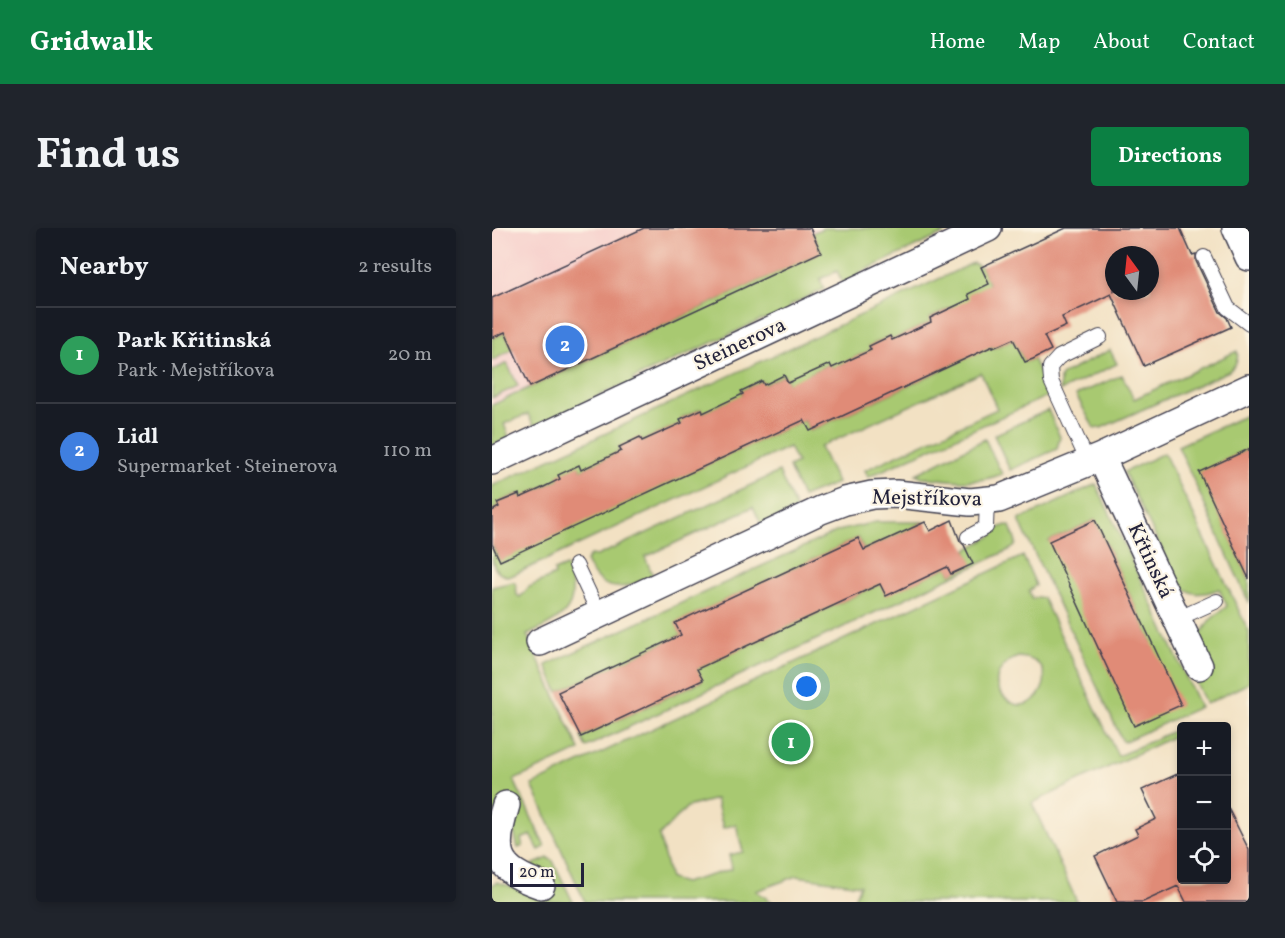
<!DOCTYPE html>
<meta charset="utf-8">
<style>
body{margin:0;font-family:Vollkorn,serif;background:#20242c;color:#f1f3f6}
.controls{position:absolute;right:18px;bottom:18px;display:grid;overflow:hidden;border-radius:6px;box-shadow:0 3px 9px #0003}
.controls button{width:54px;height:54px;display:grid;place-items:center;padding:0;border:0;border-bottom:2px solid #363941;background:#171b24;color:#f1f3f6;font:30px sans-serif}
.compass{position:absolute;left:613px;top:18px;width:54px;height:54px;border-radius:50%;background:#171b24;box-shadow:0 3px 9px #0003;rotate:345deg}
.scale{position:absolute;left:18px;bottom:15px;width:74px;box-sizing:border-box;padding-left:6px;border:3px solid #22223b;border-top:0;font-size:16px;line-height:21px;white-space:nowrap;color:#22223b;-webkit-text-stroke:4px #fcf5e5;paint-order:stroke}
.you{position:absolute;left:315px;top:459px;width:21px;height:21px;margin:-15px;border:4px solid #fff;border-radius:50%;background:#1a73e8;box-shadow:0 0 0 9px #1a73e833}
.badge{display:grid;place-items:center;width:39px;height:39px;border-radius:50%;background:#0b8043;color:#fff;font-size:20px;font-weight:700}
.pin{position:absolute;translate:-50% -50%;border:3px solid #fff;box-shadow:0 2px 6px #0006}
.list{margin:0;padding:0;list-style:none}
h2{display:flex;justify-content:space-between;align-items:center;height:78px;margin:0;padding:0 24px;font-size:26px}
h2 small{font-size:20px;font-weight:400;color:#9ea1a6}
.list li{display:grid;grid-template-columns:39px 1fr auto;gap:18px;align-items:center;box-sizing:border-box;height:96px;padding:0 24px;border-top:2px solid #363941}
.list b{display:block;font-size:22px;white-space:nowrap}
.list p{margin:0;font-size:20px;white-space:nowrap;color:#9ea1a6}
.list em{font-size:20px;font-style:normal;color:#9ea1a6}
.icon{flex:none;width:33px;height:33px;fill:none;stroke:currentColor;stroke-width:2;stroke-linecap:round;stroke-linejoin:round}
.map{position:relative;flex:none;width:757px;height:674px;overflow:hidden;border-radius:6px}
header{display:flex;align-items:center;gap:36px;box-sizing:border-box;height:84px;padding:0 30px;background:#0b8043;color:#fff}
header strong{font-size:28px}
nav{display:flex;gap:33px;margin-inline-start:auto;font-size:21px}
.intro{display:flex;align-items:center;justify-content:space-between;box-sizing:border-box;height:144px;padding:0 36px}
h1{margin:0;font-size:42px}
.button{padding:15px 27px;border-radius:6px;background:#0b8043;color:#fff;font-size:21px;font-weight:700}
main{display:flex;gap:36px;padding:0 36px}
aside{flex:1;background:#171b24;border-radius:6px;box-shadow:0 3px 9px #0003}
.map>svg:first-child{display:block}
.built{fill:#f7d0cc}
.green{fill:#a8c971;stroke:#657656;stroke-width:1.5;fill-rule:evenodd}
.building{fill:#e08b77;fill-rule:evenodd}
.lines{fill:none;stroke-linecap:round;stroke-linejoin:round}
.service-casing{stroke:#413f4f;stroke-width:16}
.minor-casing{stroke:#413f4f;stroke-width:30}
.service{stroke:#fff;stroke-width:14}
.minor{stroke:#fff;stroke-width:27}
.labels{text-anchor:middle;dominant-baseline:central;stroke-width:4.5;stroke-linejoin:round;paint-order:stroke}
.street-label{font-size:21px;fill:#22223b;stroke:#fcf5e5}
</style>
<header>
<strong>Gridwalk</strong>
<nav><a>Home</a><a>Map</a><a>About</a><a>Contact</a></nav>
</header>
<div class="intro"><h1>Find us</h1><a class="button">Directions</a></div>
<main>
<aside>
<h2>Nearby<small>2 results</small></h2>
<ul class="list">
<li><span class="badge" style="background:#2e9e5b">1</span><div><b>Park Křitinská</b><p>Park · Mejstříkova</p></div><em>20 m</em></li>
<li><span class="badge" style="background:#3f7fe0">2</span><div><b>Lidl</b><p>Supermarket · Steinerova</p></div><em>110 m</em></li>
</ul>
</aside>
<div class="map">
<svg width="757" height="674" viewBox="0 0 757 674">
<rect width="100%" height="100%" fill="#fcf5e5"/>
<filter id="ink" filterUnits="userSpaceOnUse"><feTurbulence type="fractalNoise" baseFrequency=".0167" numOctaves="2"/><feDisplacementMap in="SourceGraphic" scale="12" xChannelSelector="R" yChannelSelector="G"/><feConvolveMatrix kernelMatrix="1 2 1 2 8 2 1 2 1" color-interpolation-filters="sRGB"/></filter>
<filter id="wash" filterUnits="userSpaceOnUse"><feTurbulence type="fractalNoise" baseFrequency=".008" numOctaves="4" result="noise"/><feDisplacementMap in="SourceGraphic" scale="24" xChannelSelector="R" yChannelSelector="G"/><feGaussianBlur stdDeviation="1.35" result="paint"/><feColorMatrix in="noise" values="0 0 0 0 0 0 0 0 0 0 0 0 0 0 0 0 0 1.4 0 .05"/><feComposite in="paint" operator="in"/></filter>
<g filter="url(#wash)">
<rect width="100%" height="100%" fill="#f2e1c3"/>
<path class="built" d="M0 0H414L0 189Z"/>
<path class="green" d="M331 0H460L451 6 367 45 371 52 353 60 345 43 328 51 332 61 297 78 300 86 269 92 141 151 144 158H128L42 198 36 186 12 196 17 210 0 218V177L329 24 320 5Z
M481 35 489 39 497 56 481 75 458 80 438 90 439 94 400 112 398 108 377 118 379 122 340 140 337 136 317 146 298 159 292 147 272 157 270 153 249 163 251 167 211 185 209 181 189 190 190 195 150 213 148 210 127 219 129 223 89 242 87 238 66 247 68 251 29 270 26 266 6 275 7 279 0 283V258Z
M13 105 21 121 0 133V110Z
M521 111 533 134 541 131 558 167 376 249 373 242 505 181 489 145 328 219 345 255 310 269 297 239 305 235 297 219 19 348C0 349 0 332 0 316L8 332 312 192 318 203 501 118 502 120Z
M618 122 625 136 568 163V150L571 146Z
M745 123C747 132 744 137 737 143L609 200H602L584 167 630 147 642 171Z
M15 135 26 158 0 170V143Z
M556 182 568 209 565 221 518 242 502 207Z
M757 186V221L708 244 757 351V375L686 218Z
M493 211 510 246C483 257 458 252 430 249L424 246Z
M672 225 757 404V455L714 476 700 446 707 409 717 393 735 378 727 361C711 367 698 369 686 355L632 244Z
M287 244 304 281 270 298 261 279 153 329 161 348C132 361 110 369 94 333L98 327 105 328Z
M604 256 708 479 631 514 527 292ZM603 292 660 415 557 313Z
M384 294H433L372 322 366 310 184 395 189 407 66 464 54 437 346 303Z
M514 297 518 298 524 314 523 318 519 321 94 519 89 509 210 453 205 441 388 356 394 367 455 339 459 346 480 336 474 322 500 308 507 300Z
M531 328 544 357 537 363 540 371 546 369 551 370 626 528 690 499 689 505 540 575 585 674H361L368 657 305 648 264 663 280 674H93L40 557ZM526 429C579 432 541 501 511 468 497 453 509 435 526 429ZM224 571 231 600 244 596 251 624 237 627 240 641 192 655 178 651 167 608 195 579Z
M74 338C92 380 70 391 35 407L88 522 22 552 53 619 47 622 39 607 29 611 31 618 26 620 21 600 0 580V359L21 354 24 356 25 367 28 369 37 359 63 347 62 343Z
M56 630 61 633 81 674H0V657L5 654 49 668 47 643 40 637Z"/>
<g id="blocks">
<path class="building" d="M152 0H318L329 24 38 159 13 104 0 110V70Z
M574 0H688L700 27 704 26V33L728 84 735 90 739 99 652 138 619 66 570 89 574 98 552 108 559 122 541 131 533 134 521 111 501 120V118L318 203 312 192 8 333 0 316V283L7 279 5 275 27 266 28 270 48 261 68 251 66 247 87 237 89 242 129 223 127 219 148 209 150 213 190 195 188 191 210 181 211 185 251 166 249 163 270 153 272 157 292 147 296 155 338 136 340 140 379 122 377 118 398 108 400 112 439 94 438 90 478 71 476 66 497 56 489 39ZM622 27H658V63H622Z
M757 221V351L707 244Z
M460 292 468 313 472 317 481 336 459 346 455 339 394 368 388 356 205 441 211 452 89 509 66 464 189 407 183 395 366 310 372 322 433 294 438 303Z
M603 292 689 477 642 498 557 313Z
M690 544V651H735V578L757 622V674H694L686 658 651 674H625L603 628 646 607 643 601 664 591 650 562Z"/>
</g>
</g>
<g filter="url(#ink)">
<use href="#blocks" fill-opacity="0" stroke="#413f4f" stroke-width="1.5"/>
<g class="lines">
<defs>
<path id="service" d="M712 29 736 80 757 96
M596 234 559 153 558 139 567 129 608 109
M476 309 494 299 495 272
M84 337 107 386
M685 391 725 373"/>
<path id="minor" d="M744 0 757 29
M609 229 707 438
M0 233 496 0
M48 414 329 282 353 273 380 267 404 266 478 274 507 271 609 229 757 160
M14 577C0 622 1 641 49 657"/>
</defs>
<use href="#service" class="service-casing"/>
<use href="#minor" class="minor-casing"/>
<use href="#service" class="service"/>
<use href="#minor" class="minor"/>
</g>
</g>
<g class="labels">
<g class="street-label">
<text transform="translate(248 117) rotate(-25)">Steinerova</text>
<text transform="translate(435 271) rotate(1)">Mejstříkova</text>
<text transform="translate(658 333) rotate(65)">Křtinská</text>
</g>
</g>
</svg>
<div class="controls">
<button>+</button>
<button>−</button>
<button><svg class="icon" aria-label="locate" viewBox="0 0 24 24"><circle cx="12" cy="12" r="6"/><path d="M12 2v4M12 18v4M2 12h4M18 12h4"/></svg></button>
</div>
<svg class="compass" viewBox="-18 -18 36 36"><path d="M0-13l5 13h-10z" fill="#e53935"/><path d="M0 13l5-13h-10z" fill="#9ea1a6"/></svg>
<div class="scale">20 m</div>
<div class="you"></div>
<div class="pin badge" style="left:299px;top:514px;background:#2e9e5b">1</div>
<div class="pin badge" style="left:73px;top:117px;background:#3f7fe0">2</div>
</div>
</main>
